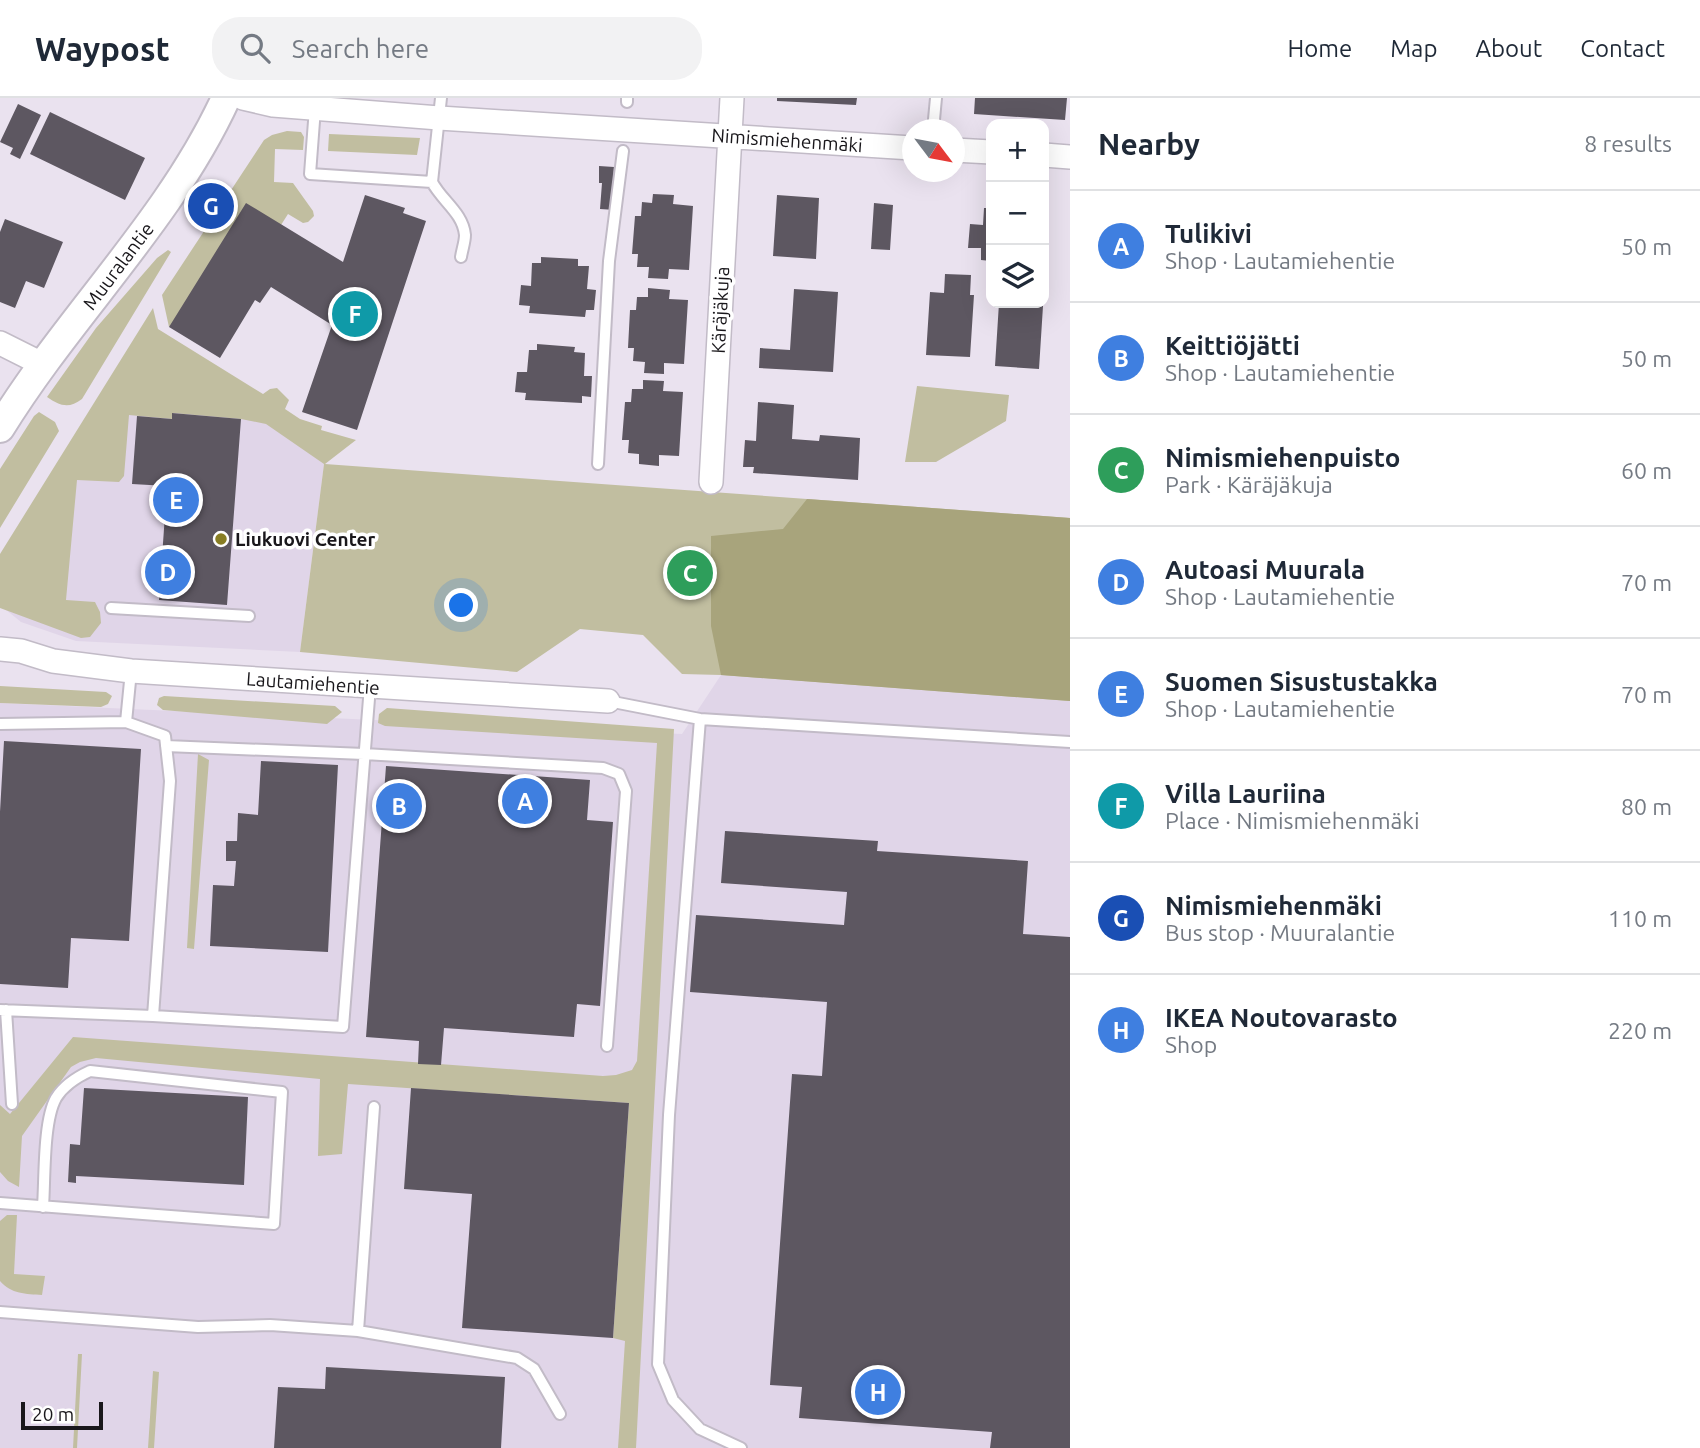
<!DOCTYPE html>
<meta charset="utf-8">
<style>
body{margin:0;font-family:Ubuntu,sans-serif;background:#f2f2f3;color:#1f2937}
.controls{position:absolute;right:21px;top:21px;display:grid;overflow:hidden;border-radius:14px;box-shadow:0 7px 28px #0002}
.controls button{width:63px;height:63px;display:grid;place-items:center;padding:0;border:0;border-bottom:2px solid #e0e1e3;background:#fff;color:#1f2937;font:35px sans-serif}
.compass{position:absolute;left:902px;top:21px;width:63px;height:63px;border-radius:50%;background:#fff;box-shadow:0 7px 28px #0002;rotate:122deg}
.scale{position:absolute;left:21px;bottom:18px;width:82px;box-sizing:border-box;padding-left:7px;border:4px solid #19171b;border-top:0;font-size:19px;line-height:24px;white-space:nowrap;color:#19171b;-webkit-text-stroke:5px #fff;paint-order:stroke}
.you{position:absolute;left:462px;top:508px;width:24px;height:24px;margin:-18px;border:5px solid #fff;border-radius:50%;background:#1a73e8;box-shadow:0 0 0 10px #1a73e833}
.badge{display:grid;place-items:center;width:46px;height:46px;border-radius:50%;background:#0f766e;color:#fff;font-size:23px;font-weight:700}
.pin{position:absolute;translate:-50% -50%;border:4px solid #fff;box-shadow:0 2px 7px #0006}
.list{margin:0;padding:0;list-style:none}
h2{display:flex;justify-content:space-between;align-items:center;height:91px;margin:0;padding:0 28px;font-size:30px}
h2 small{font-size:23px;font-weight:400;color:#747a83}
.list li{display:grid;grid-template-columns:46px 1fr auto;gap:21px;align-items:center;box-sizing:border-box;height:112px;padding:0 28px;border-top:2px solid #e0e1e3}
.list b{display:block;font-size:26px;white-space:nowrap}
.list p{margin:0;font-size:23px;white-space:nowrap;color:#747a83}
.list em{font-size:23px;font-style:normal;color:#747a83}
.icon{flex:none;width:38px;height:38px;fill:none;stroke:currentColor;stroke-width:2;stroke-linecap:round;stroke-linejoin:round}
.map{position:relative;flex:none;width:1070px;height:1350px;overflow:hidden}
header{display:flex;align-items:center;gap:42px;box-sizing:border-box;height:98px;padding:0 35px;background:#fff;border-bottom:2px solid #e0e1e3}
header strong{font-size:33px}
nav{display:flex;gap:38px;margin-inline-start:auto;font-size:24px}
.search{width:490px;height:63px;background:#f2f2f3;display:flex;align-items:center;gap:18px;box-sizing:border-box;padding:0 24px;border-radius:28px;color:#747a83;font-size:26px}
main{display:flex}
aside{flex:1;background:#fff}
.map>svg:first-child{display:block}
.built{fill:#e0d5e8}
.green{fill:#c1bea0}
.forest{fill:#a8a47c}
.building{fill:#5d5761}
.lines{fill:none;stroke-linecap:round;stroke-linejoin:round}
.service-casing{stroke:#c2bbc7;stroke-width:14}
.minor-casing{stroke:#c2bbc7;stroke-width:26}
.tertiary-casing{stroke:#c2bbc7;stroke-width:32}
.service{stroke:#fff;stroke-width:10}
.minor{stroke:#fff;stroke-width:23}
.tertiary{stroke:#fff;stroke-width:28}
.poi-dot{fill:#887e24;stroke:#fff;stroke-width:2.5}
.labels{text-anchor:middle;dominant-baseline:central;stroke-width:7;stroke-linejoin:round;paint-order:stroke}
.street-label{font-size:19px;fill:#19171b;stroke:#fff}
.poi-label{font-size:19px;font-weight:bold;fill:#19171b;stroke:#fff;text-anchor:start}
</style>
<header>
<strong>Waypost</strong>
<div class="search"><svg class="icon" aria-label="search" viewBox="0 0 24 24"><circle cx="10" cy="10" r="6"/><path d="M15 15l6 6"/></svg>Search here</div>
<nav><a>Home</a><a>Map</a><a>About</a><a>Contact</a></nav>
</header>
<main>
<div class="map">
<svg width="1070" height="1350" viewBox="0 0 1070 1350">
<rect width="100%" height="100%" fill="#eae2ef"/>
<path class="built" d="M146 242 325 358 300 554 76 543 21 524 0 507V470Z
M721 577 1070 603V1350H0V605L682 636Z"/>
<path class="green" d="M287 33 301 34 304 39 303 52 275 51 274 84 293 85 313 113 314 118 308 124 303 125 288 116 281 127 169 229 162 197 264 42 272 37Z
M329 36 420 40 417 57 328 53Z
M168 152 171 154 82 301C69 311 60 308 47 299L96 230 157 160Z
M153 210 158 231 263 296 270 291 277 290 289 302 285 311 300 321 322 328 321 332 356 342 325 366 1070 420V603L721 577 682 576 643 537 580 531 517 574 300 554 324 366 266 326 241 321 173 315 172 321 129 317 124 378 119 384 77 382 66 502 95 504 100 514 101 525 90 539 81 540 0 510V456Z
M917 288 1009 297 1006 323 936 364H905Z
M39 314 55 324 59 333 0 430V371L34 318Z
M0 588 106 594 112 598 108 606 101 609 0 605Z
M164 598 335 608 342 614 327 626 163 612 157 607 159 600Z
M387 610 674 631 636 1350H618L625 1243 613 1240 629 1005 348 986 342 1056 318 1058 320 981 96 960 80 964 71 969 22 1038 19 1089 8 1083 0 1074V1007L10 1016 73 939 603 978 616 977 632 972 637 963 657 645 385 628 378 625 379 616Z
M198 656 209 662 194 851 187 850Z
M7 1117H17L14 1176 45 1178 42 1197C26 1196 11 1196 0 1183V1123Z
M78 1256H82L77 1350H73Z
M153 1273 159 1274 154 1350H148Z"/>
<path class="forest" d="M807 401 1070 420V603L721 577 711 528V438L783 431Z"/>
<path class="building" d="M777 0H857L856 7 777 3Z
M975 0H1067L1065 22 974 16Z
M18 6 41 17 20 61 10 56 13 50 0 44Z
M50 14 145 60 125 102 30 56Z
M599 68 614 69 613 87H616L615 112 600 111 602 85H599Z
M653 96 674 97 673 106 693 108 689 172 669 171 668 181 648 180 649 169H637L638 156H632L635 118H641L642 104 652 105Z
M365 97 405 110 403 115 426 123 357 332 302 314 332 227 271 189 260 205 255 202 220 260 169 229 246 105 343 164Z
M777 97 819 100 816 161 773 158Z
M874 105 893 107 890 152 871 151Z
M984 110H991V163L981 162V150H968L970 126 983 127Z
M1044 114H1049L1046 160 1044 159Z
M5 121 63 144 44 190 26 183 15 210 0 204V134Z
M541 159 578 161V168H589L587 191 596 192 594 212H586L585 219 529 215 530 208 519 207 521 187 531 188 532 165H541Z
M945 176 971 177 970 197H974L970 259 926 257 930 194 944 195Z
M648 190 670 192 669 201 688 202 684 266 664 265V276L644 275 645 264 633 263 634 250H628L630 212H636L637 199H648Z
M794 191 838 194 833 274 759 270 760 250 790 252Z
M999 205H1027V207L1043 208 1039 271 995 268Z
M537 246 575 249 574 254 585 255 584 278H592L591 299 582 298V305L525 302 526 295 515 294 517 274H527L529 252H537Z
M643 282 664 283 663 293 683 294 679 358 659 357V368L639 366V356L628 355 629 342H622L625 304H631L632 291H643Z
M758 304 794 307 792 341 819 343 820 337 860 340 858 382 753 375 754 369H743L745 342 756 343Z
M172 315 241 321 227 507 159 502 167 388 132 386 137 318 172 321Z
M4 643 141 651 129 843 71 840 68 890 0 886V714Z
M261 663 338 667 328 854 210 848 213 787 234 788 236 763H226V743H237L238 715 258 717Z
M386 668 590 682 587 722 613 724 600 908 577 906 574 939 444 930 441 967 418 966 419 943 366 939Z
M725 733 878 743 877 753 1028 763 1023 836 1070 839V1350H990L992 1334 799 1320 802 1289 770 1287 792 976 822 978 827 904 690 894 696 817 844 827 847 794 721 785Z
M84 990 248 999 244 1087 76 1078V1085L68 1084 70 1046 80 1047Z
M411 990 629 1005 613 1240 462 1230 472 1096 404 1091Z
M326 1269 505 1279 501 1350H274L278 1289 325 1291Z"/>
<g class="lines">
<defs>
<path id="service" d="M627 4V0
M315 10 310 76 432 84 441 0
M933 32 936 0
M432 84C442 103 463 115 465 137 465 144 462 152 461 159
M598 366 609 163 623 53
M111 510 249 518
M608 603 700 621 1070 644
M700 621 669 1017 658 1266 673 1302 700 1331 741 1350
M126 624 131 573
M0 626 126 624 165 638 170 683 153 918 0 912
M166 648 364 656 603 670 619 676 626 693 607 948
M6 912 12 1006
M153 918 343 929 370 588
M0 1105 274 1126 282 994 90 973C77 979 64 987 56 1000 43 1023 45 1081 43 1109
M0 1214 198 1229 270 1227 358 1233 374 1009
M358 1233 517 1260 534 1271 560 1316"/>
<path id="minor" d="M243 0 273 7 439 20 912 50
M954 52 991 54
M1044 57 1070 59
M0 245 42 266
M711 384 732 0
M0 551 21 553 53 563 131 573 608 603"/>
<path id="tertiary" d="M0 330C70 216 170 122 226 0"/>
</defs>
<use href="#service" class="service-casing"/>
<use href="#minor" class="minor-casing"/>
<use href="#tertiary" class="tertiary-casing"/>
<use href="#service" class="service"/>
<use href="#minor" class="minor"/>
<use href="#tertiary" class="tertiary"/>
</g>
<circle class="poi-dot" cx="221" cy="441" r="7"/>
<g class="labels">
<g class="street-label">
<text transform="translate(787 42) rotate(4)">Nimismiehenmäki</text>
<text transform="translate(118 168) rotate(-53)">Muuralantie</text>
<text transform="translate(720 212) rotate(-87)">Käräjäkuja</text>
<text transform="translate(313 585) rotate(4)">Lautamiehentie</text>
</g>
<g class="poi-label">
<text x="235" y="441">Liukuovi Center</text>
</g>
</g>
</svg>
<div class="controls">
<button>+</button>
<button>−</button>
<button><svg class="icon" aria-label="layers" viewBox="0 0 24 24"><path d="M12 4l9 5-9 5-9-5zM3 14l9 5 9-5"/></svg></button>
</div>
<svg class="compass" viewBox="-18 -18 36 36"><path d="M0-13l5 13h-10z" fill="#e53935"/><path d="M0 13l5-13h-10z" fill="#747a83"/></svg>
<div class="scale">20 m</div>
<div class="you"></div>
<div class="pin badge" style="left:525px;top:703px;background:#3f7fe0">A</div>
<div class="pin badge" style="left:399px;top:708px;background:#3f7fe0">B</div>
<div class="pin badge" style="left:690px;top:475px;background:#2e9e5b">C</div>
<div class="pin badge" style="left:168px;top:474px;background:#3f7fe0">D</div>
<div class="pin badge" style="left:176px;top:402px;background:#3f7fe0">E</div>
<div class="pin badge" style="left:355px;top:216px;background:#0f9aa8">F</div>
<div class="pin badge" style="left:211px;top:108px;background:#1a4fb4">G</div>
<div class="pin badge" style="left:878px;top:1294px;background:#3f7fe0">H</div>
</div>
<aside>
<h2>Nearby<small>8 results</small></h2>
<ul class="list">
<li><span class="badge" style="background:#3f7fe0">A</span><div><b>Tulikivi</b><p>Shop · Lautamiehentie</p></div><em>50 m</em></li>
<li><span class="badge" style="background:#3f7fe0">B</span><div><b>Keittiöjätti</b><p>Shop · Lautamiehentie</p></div><em>50 m</em></li>
<li><span class="badge" style="background:#2e9e5b">C</span><div><b>Nimismiehenpuisto</b><p>Park · Käräjäkuja</p></div><em>60 m</em></li>
<li><span class="badge" style="background:#3f7fe0">D</span><div><b>Autoasi Muurala</b><p>Shop · Lautamiehentie</p></div><em>70 m</em></li>
<li><span class="badge" style="background:#3f7fe0">E</span><div><b>Suomen Sisustustakka</b><p>Shop · Lautamiehentie</p></div><em>70 m</em></li>
<li><span class="badge" style="background:#0f9aa8">F</span><div><b>Villa Lauriina</b><p>Place · Nimismiehenmäki</p></div><em>80 m</em></li>
<li><span class="badge" style="background:#1a4fb4">G</span><div><b>Nimismiehenmäki</b><p>Bus stop · Muuralantie</p></div><em>110 m</em></li>
<li><span class="badge" style="background:#3f7fe0">H</span><div><b>IKEA Noutovarasto</b><p>Shop</p></div><em>220 m</em></li>
</ul>
</aside>
</main>
